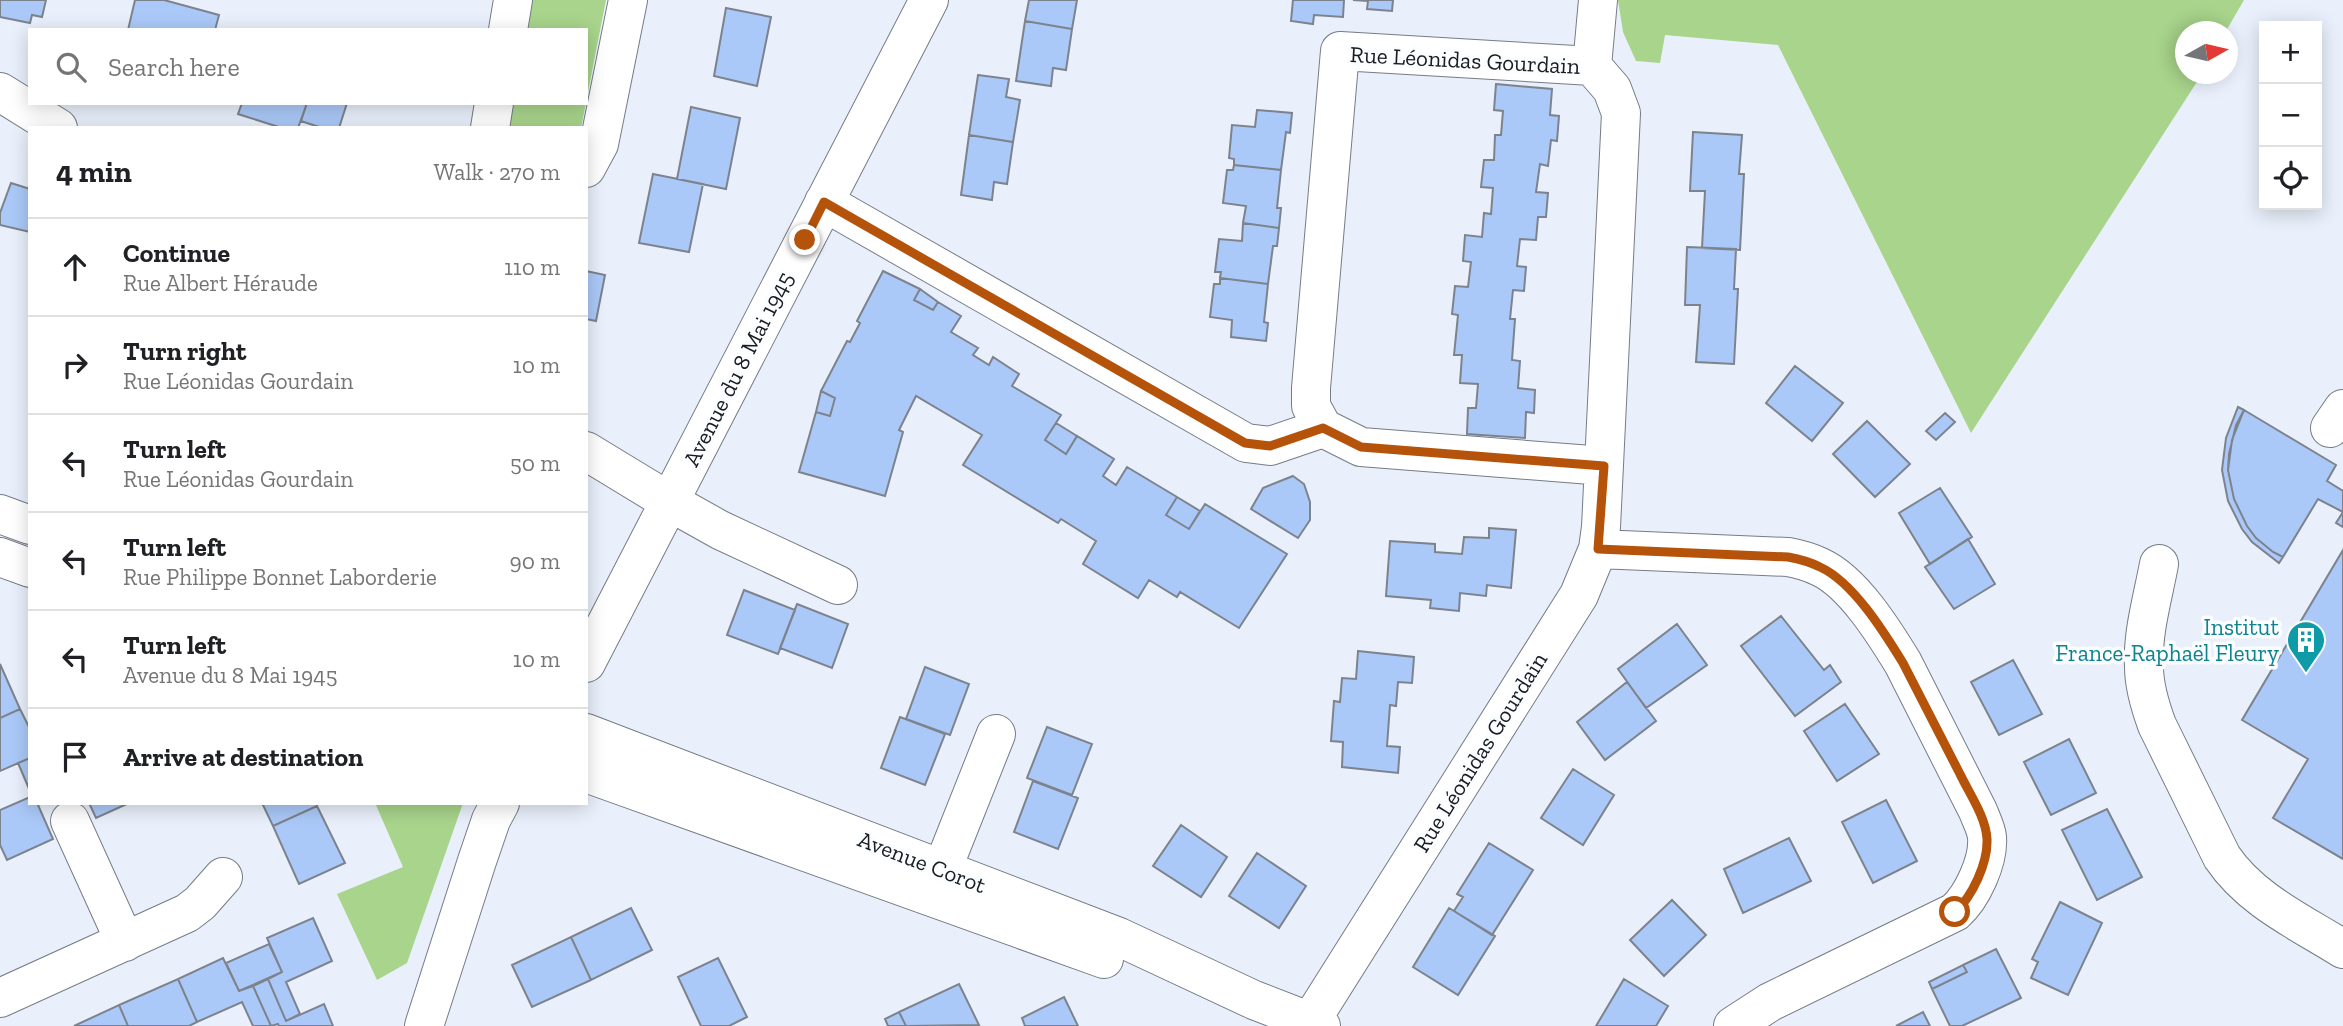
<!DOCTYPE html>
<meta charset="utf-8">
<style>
body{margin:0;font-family:"Zilla Slab",serif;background:#f2f2f2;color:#202124}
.controls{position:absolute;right:21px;top:21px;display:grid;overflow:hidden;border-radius:0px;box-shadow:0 4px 18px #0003}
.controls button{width:63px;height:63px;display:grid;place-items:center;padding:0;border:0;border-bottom:2px solid #e0e0e0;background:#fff;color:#202124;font:35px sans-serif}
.compass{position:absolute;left:2175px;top:21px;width:63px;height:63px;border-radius:50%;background:#fff;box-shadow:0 4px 18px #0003;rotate:82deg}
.stop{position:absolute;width:21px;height:21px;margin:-16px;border:5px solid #b45309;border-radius:50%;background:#fff}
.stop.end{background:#b45309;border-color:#fff;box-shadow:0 2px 7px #0008}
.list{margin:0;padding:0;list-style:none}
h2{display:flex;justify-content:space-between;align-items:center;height:91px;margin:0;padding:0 28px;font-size:30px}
h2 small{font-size:23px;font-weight:400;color:#757577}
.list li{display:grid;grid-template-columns:46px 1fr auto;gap:21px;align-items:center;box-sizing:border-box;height:98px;padding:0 28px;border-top:2px solid #e0e0e0}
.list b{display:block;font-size:26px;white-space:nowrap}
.list p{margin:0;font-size:23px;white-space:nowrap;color:#757577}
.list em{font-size:23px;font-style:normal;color:#757577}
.icon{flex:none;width:38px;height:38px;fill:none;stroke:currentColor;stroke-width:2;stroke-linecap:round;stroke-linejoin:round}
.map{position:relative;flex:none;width:2343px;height:1026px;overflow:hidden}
.search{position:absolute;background:#fff;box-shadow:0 4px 18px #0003;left:28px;top:28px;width:560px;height:77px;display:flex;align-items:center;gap:18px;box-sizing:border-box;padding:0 24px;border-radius:0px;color:#757577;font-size:26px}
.panel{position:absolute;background:#fff;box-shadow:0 4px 18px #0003;left:28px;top:126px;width:560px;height:679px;border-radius:0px}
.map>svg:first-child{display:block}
.green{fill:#a8d48b}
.building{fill:#abc9f8;stroke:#7d838c;stroke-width:2}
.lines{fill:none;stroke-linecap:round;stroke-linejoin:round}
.minor-casing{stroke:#767c86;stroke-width:40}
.minor{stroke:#fff;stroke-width:38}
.route{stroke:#b45309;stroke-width:9}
.labels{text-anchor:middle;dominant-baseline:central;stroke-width:7;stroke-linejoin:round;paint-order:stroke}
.street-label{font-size:23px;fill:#191c20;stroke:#fbfdff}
.culture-label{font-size:23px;fill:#0d838f;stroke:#fbfdff;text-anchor:end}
</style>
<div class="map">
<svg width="2343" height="1026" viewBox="0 0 2343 1026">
<rect width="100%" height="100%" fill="#e9f0fb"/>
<path class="green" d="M533 0H606L586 102V30H527Z
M1618 0H2244L2226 31 2186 32V74H2202L1971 433 1778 45 1665 35 1660 63 1636 61 1623 32Z
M512 103H586L581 128H507Z
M375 803H463L407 963 377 980 337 894 403 867Z"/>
<path class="building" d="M0 0H46L42 17 32 15 30 23 0 17Z
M135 0H164L219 15 215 30H128Z
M1029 0H1077L1072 29 1025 21Z
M1293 0H1344L1343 17 1314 15 1313 24 1291 21Z
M1353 0H1393L1392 11 1367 9 1368 1Z
M726 8 771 17 757 86 714 76Z
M1025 21 1072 29 1066 70 1053 68 1051 86 1016 81Z
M978 75 1009 79 1006 97 1020 100 1013 142 969 135Z
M1496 84 1552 89 1550 115 1559 116 1557 141 1551 140 1548 166 1540 164 1536 192 1548 193 1546 217H1538L1536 240 1520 239 1517 266 1526 267 1524 291 1513 290 1510 319H1515L1512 360 1520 361 1518 388 1535 390 1534 413 1526 412 1525 438 1467 434 1468 408H1476L1478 384 1460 383 1462 355H1454L1458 315 1452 314 1455 286 1468 287 1471 262 1463 261 1465 235 1482 237 1484 213 1491 214 1493 188 1481 187 1484 160H1494L1495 135H1501L1503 111 1494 110Z
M242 103H307L298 128H282L238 114Z
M307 103H347L339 128H322L301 121Z
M691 107 740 118 726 189 677 179Z
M1257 110 1292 113 1290 133 1286 132 1281 170 1234 165V159L1229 158 1232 125 1255 127Z
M1693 132 1742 135 1739 174H1744L1740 250 1702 248 1705 191H1690Z
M969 135 1013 142 1007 184 994 182 992 200 961 195Z
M1234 165 1281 170 1277 208H1281L1279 228 1243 223 1246 206 1223 203 1227 170H1233Z
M653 174 703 184 689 252 639 243Z
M11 183 30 189V232L0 225V213Z
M1243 223 1279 228 1277 246H1273L1268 284 1220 278 1221 272H1215L1219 239 1242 241Z
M1687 247 1736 249 1734 289H1738L1734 364 1696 362 1700 305H1685Z
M586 271 605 275 596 321 586 319Z
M883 271 920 289 914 300 933 310 938 302 961 316 951 332 978 348 973 355 989 365 993 357 1019 374 1012 386 1061 415 1045 440 1066 454 1077 436 1114 459 1103 476 1116 485 1127 467 1177 497 1166 515 1189 529 1205 504 1287 554 1239 628 1180 592 1177 597 1149 580 1138 598 1083 564 1096 541 1061 519 1058 523 963 465 982 435 916 396 899 430 903 432 885 496 799 472 816 412 830 416 835 398 821 391 847 341 850 342 860 323 857 321Z
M1220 278 1268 284 1264 322 1268 323 1266 341 1231 337 1232 320 1210 317 1214 284H1220Z
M920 289 938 302 933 310 914 300Z
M1795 366 1843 403 1812 441 1766 403Z
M821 391 835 398 830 416 816 412Z
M2238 407 2244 410 2236 425 2229 454 2228 470 2234 499 2247 526 2256 538 2273 552 2283 557 2279 563 2252 542 2242 529 2228 501 2222 470 2226 438Z
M2244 410 2336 465 2327 481 2343 491V527L2336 523 2343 512 2318 499 2283 557 2273 552 2256 538 2247 526 2234 499 2228 470 2232 440Z
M1945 413 1955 422 1936 440 1926 431Z
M1867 421 1910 464 1875 497 1833 454Z
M1056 423 1077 436 1066 454 1045 440Z
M1293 476 1304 484 1310 502V520L1298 538 1251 509 1263 488Z
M1940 488 1972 537 1930 564 1899 513Z
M1177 497 1200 511 1189 529 1166 515Z
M1489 528 1516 530 1511 588 1487 585 1486 596 1460 593 1459 611 1430 608 1431 600 1386 596 1390 541 1435 544V552L1462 554 1464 537 1489 538Z
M1968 539 1995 584 1954 609 1925 567Z
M2343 550V859L2273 818 2308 759 2242 720Z
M744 590 795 610 778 654 727 635Z
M797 604 848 624 832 668 780 648Z
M1781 616 1824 670 1830 665 1841 682 1795 716 1741 646Z
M1677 624 1707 665 1646 708 1618 669Z
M1358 651 1414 657 1412 683 1398 682 1396 706 1390 705 1387 746 1400 747 1398 773 1342 767 1343 742 1331 741 1334 701 1340 702 1342 678 1356 679Z
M2013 660 2042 714 1999 735 1971 682Z
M0 664 20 709 0 718Z
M925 667 969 684 950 735 906 719Z
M1627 682 1656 721 1605 760 1577 722Z
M1845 704 1879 754 1837 781 1804 731Z
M20 709 30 729V758L0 771V718Z
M900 717 945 734 925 785 881 768Z
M1047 727 1092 744 1072 795 1027 778Z
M2069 739 2096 793 2051 815 2024 762Z
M30 758V791L18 763Z
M1573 769 1614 795 1583 845 1541 818Z
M1033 781 1078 798 1058 849 1014 832Z
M30 797V803H42L38 805 53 839 7 860 0 845V810Z
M1886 800 1917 861 1873 883 1842 822Z
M89 803H129L96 818Z
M262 803H316L317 806 273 826Z
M317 806 345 863 299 884 273 826Z
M2107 809 2142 877 2097 900 2062 830Z
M1181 825 1227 857 1201 897 1153 866Z
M1789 838 1811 881 1743 913 1724 869Z
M1489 843 1533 870 1492 935 1454 911 1463 897 1457 894Z
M1257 853 1306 886 1279 928 1229 896Z
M1672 900 1706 935 1664 976 1630 940Z
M2060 902 2102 923 2068 995 2031 978 2038 962 2032 959Z
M631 908 652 950 591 980 571 937Z
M1449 908 1495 936 1458 995 1413 967Z
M313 918 332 961 286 982 300 1014 286 1021 268 979 282 972 267 938Z
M571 937 591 980 532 1007 512 965Z
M269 944 282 972 239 991 226 963Z
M1996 949 2021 998 1962 1026H1950L1932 989 1967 972 1963 965Z
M223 958 239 991 253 986 271 1026H253L242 1002 197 1022 178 979Z
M718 958 747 1017 729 1026H701L678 977Z
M1963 965 1967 972 1932 989 1929 982Z
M178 979 197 1022 189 1026H128L119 1005Z
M268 979 286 1021 324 1004 333 1026H279L278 1024 271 1026 253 986Z
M1624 979 1668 1006 1656 1026H1596Z
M959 984 979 1025 906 1026 899 1012Z
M1064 997 1078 1026H1025L1022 1018Z
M119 1005 128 1026H74Z
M899 1012 906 1026H888L885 1019Z
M1923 1012 1930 1026H1896Z"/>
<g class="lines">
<defs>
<path id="minor" d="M508 30 513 0
M1592 66 1598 0
M0 92 58 128
M490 128 494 103
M586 168 599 144 628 0
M824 202 1246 443 1270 446 1323 428
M2330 428 2343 409
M586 451 670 502 720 530 838 585
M0 514 30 525
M1598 549 1788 557C1799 559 1810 562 1820 567 1853 582 1884 632 1903 663L1978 811C1981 819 1986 828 1987 837 1989 861 1972 897 1955 912L1770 1002 1733 1026
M0 557 30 568
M2159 564C2153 597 2142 633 2144 667 2144 687 2150 706 2157 725L2222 857C2251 900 2300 922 2343 949
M586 663 929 0
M586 733 1119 937 1254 1000 1321 1026
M586 773 1104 959
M70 821 125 942
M942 870 996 734
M0 998 187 913 200 903 223 877
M1310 1022 1579 595 1598 549 1601 527 1621 113 1612 89 1592 66 1340 51 1311 388V406L1323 428 1361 447 1604 466
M424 1026 477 861 491 820 500 803"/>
</defs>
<use href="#minor" class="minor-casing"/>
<use href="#minor" class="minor"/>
</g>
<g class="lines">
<path class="route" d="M805 240 824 202 1245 443 1270 446 1323 428 1361 447 1604 466 1598 549 1788 557C1799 559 1810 562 1820 567 1853 582 1884 632 1903 663 1922 700 1941 737 1960 774 1969 793 1986 817 1987 839 1988 863 1972 897 1955 912"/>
</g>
<defs>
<symbol id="building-pin" viewBox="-11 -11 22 30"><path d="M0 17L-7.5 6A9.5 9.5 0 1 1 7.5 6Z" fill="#0f9aa8" stroke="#fbfdff"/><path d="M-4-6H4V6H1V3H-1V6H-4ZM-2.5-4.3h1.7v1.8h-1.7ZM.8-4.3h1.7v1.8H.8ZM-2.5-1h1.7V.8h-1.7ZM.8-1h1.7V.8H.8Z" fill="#fff"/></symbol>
</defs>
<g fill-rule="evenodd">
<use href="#building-pin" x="2284" y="618" width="44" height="60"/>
</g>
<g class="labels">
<g class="street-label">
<text transform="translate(1465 60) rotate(3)">Rue Léonidas Gourdain</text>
<text transform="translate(738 369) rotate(-63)">Avenue du 8 Mai 1945</text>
<text transform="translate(1480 752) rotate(-58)">Rue Léonidas Gourdain</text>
<text transform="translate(922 862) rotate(21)">Avenue Corot</text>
</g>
<g class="culture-label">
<text x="2279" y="627">Institut<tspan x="2279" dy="26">France-Raphaël Fleury</tspan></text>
</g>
</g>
</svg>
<div class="controls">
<button>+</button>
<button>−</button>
<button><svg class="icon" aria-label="locate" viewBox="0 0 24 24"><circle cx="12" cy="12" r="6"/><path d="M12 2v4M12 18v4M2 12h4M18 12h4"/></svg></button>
</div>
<svg class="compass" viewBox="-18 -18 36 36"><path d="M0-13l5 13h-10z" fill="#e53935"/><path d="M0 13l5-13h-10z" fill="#757577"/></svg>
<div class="stop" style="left:1955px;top:912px"></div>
<div class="stop end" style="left:805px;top:240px"></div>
<div class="search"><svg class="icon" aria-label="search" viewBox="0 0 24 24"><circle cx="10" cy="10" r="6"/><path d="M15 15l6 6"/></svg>Search here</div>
<section class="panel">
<h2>4 min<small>Walk · 270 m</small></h2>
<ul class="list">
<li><svg class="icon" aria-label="ahead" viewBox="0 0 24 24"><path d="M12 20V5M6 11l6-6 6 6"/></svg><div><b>Continue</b><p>Rue Albert Héraude</p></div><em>110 m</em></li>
<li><svg class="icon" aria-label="right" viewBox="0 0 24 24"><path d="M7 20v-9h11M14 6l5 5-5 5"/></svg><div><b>Turn right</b><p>Rue Léonidas Gourdain</p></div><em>10 m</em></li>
<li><svg class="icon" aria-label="left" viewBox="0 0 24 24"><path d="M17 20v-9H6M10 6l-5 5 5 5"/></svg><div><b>Turn left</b><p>Rue Léonidas Gourdain</p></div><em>50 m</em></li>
<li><svg class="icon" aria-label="left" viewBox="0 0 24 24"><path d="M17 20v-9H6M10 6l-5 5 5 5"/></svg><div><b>Turn left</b><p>Rue Philippe Bonnet Laborderie</p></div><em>90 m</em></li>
<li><svg class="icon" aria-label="left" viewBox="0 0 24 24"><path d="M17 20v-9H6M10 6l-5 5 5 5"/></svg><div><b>Turn left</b><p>Avenue du 8 Mai 1945</p></div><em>10 m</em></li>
<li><svg class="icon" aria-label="arrive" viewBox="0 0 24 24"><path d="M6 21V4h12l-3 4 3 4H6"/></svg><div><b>Arrive at destination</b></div></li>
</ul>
</section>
</div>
